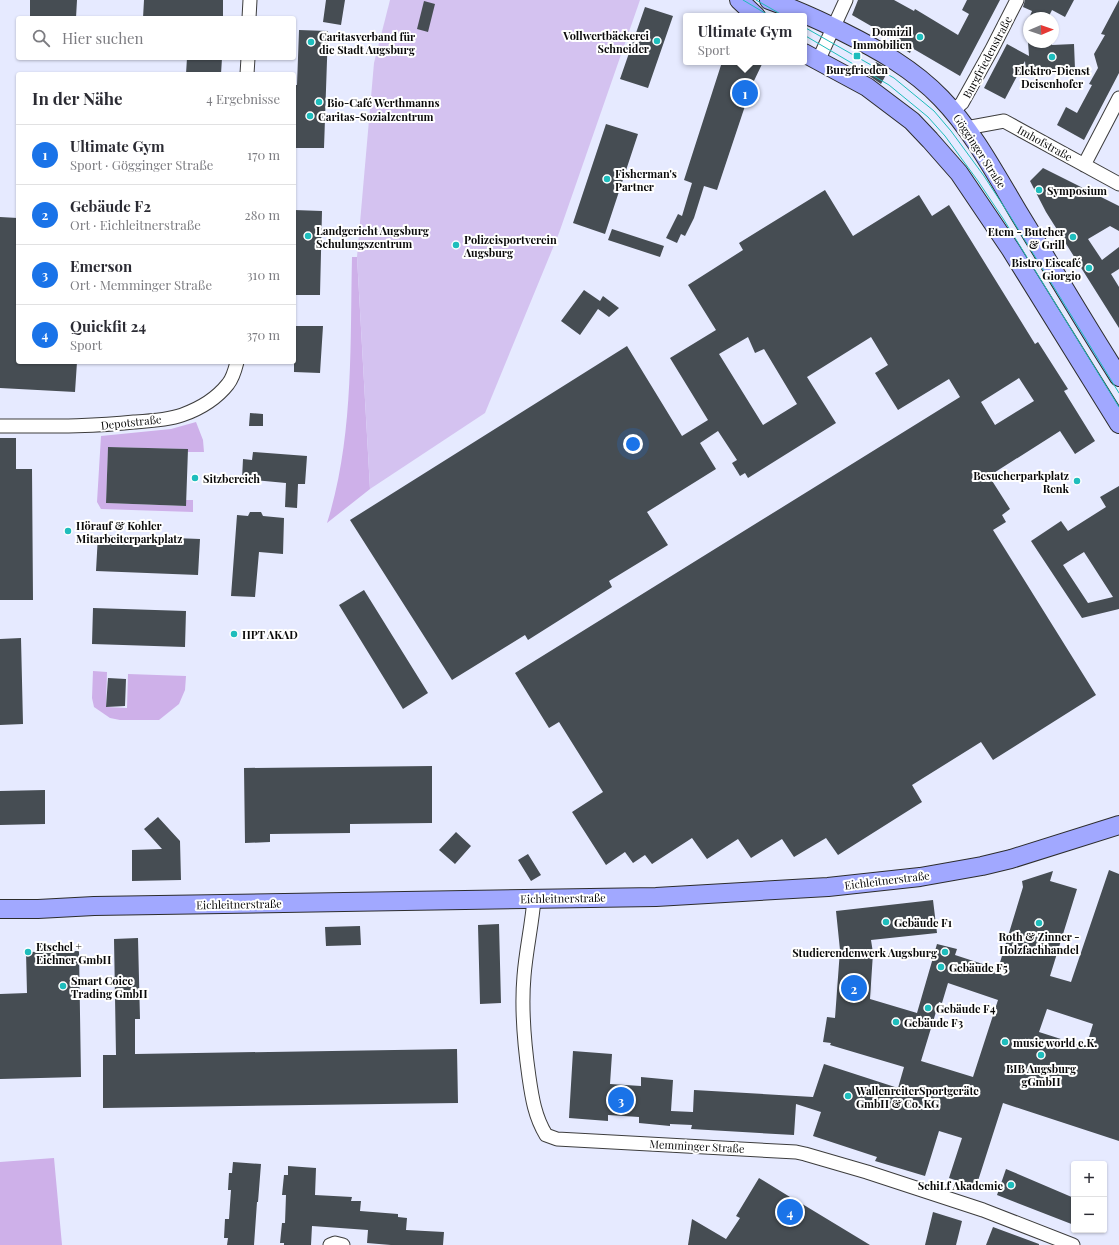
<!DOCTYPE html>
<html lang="de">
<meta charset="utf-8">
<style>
body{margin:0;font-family:"Playfair Display",serif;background:#f7f7f7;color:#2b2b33}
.controls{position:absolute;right:12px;bottom:12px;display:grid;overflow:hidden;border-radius:4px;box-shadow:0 1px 3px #0004}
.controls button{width:36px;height:36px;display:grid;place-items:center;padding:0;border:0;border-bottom:1px solid #e1e1e2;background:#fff;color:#2b2b33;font:20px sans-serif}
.compass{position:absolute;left:1023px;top:12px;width:36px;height:36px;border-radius:50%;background:#fff;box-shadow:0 1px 3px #0004;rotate:88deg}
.you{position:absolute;left:633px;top:444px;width:14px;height:14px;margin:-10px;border:3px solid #fff;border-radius:50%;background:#1a73e8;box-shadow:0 0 0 6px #1a73e833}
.badge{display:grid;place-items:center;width:26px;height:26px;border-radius:50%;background:#1a73e8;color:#fff;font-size:13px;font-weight:700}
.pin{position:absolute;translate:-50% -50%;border:2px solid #fff;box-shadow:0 1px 4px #0006}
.popup{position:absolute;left:683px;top:13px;width:124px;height:52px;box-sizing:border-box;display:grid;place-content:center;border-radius:4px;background:#fff;filter:drop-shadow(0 1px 3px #0005);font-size:13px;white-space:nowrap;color:#7c7c81}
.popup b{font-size:15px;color:#2b2b33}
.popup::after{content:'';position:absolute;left:50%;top:100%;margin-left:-8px;border:8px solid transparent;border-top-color:#fff}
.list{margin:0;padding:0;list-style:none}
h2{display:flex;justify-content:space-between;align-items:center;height:52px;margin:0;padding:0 16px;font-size:17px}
h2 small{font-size:13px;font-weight:400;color:#7c7c81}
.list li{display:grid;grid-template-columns:26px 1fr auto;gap:12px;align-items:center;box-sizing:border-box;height:60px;padding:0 16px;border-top:1px solid #e1e1e2}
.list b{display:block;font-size:15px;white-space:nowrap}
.list p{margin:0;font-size:13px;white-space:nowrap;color:#7c7c81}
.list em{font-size:13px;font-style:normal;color:#7c7c81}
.icon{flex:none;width:22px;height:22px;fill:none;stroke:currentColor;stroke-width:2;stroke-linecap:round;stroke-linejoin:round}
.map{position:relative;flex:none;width:1119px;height:1245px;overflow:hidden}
.search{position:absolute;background:#fff;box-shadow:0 1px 3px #0004;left:16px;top:16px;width:280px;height:44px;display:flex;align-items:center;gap:10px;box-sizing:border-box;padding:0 14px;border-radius:4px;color:#7c7c81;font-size:15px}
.panel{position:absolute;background:#fff;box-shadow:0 1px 3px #0004;left:16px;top:72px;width:280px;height:292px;border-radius:4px}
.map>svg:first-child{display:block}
.green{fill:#ceb0e9}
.pitch{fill:#d4c2f0}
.building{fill:#464d53;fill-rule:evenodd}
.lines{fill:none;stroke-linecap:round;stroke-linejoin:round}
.minor-casing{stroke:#3d3d3d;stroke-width:15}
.secondary-casing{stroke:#2c2c2c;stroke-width:20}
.minor{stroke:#fff;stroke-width:13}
.secondary{stroke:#a1a8ff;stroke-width:18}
.tram{stroke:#1fbdbc;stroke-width:1}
.poi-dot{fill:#1fbdbc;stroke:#fff;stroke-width:1.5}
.labels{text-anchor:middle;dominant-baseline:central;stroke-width:4;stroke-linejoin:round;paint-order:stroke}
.poi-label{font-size:11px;font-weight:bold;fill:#0a0a0a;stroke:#fff;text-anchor:start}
.street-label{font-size:11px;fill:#0a0a0a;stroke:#fff}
</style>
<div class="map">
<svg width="1119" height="1245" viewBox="0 0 1119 1245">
<rect width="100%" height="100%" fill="#e6eaff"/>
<path class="green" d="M352 257H357L370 489 327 523C354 438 350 345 352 257Z
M196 422 203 440 204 452H188L187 449 108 447 106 503 186 506V500H193V512L101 509 97 502 101 436 171 429Z
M93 671 107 672 106 707 127 708 128 674 186 676 185 690 179 704 159 720H120L110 718 94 707 92 698Z
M54 1158 62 1245H0V1162Z"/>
<path class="pitch" d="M390 0H640L559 233 485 413 370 489 357 257 374 63Z"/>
<path class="building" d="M30 0H77L76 18H30Z
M144 0H223V18H143Z
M326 0H345L341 25 323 22Z
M858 0H894L914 11 915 9 958 35 969 14 962 10 967 0H1000L960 76 912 48 910 53 895 44 897 41 852 15Z
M1025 0H1074L1065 17 1052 10 1048 18H1029L1032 11 1023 7Z
M1119 0V73L1084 140 1057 125 1066 107 1077 113 1092 85 1089 84 1098 68 1094 54 1105 35 1101 34Z
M424 1 435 4 428 32 417 29Z
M645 7 673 16 648 88 620 79Z
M299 30 328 31 324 148H294V85H297Z
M1028 42H1052V45L1074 44 1075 69 1026 71 1025 61 1005 99 984 88 1007 44 1029 56Z
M187 58H222L221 74H186Z
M722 62H763L752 85 717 190 704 186 694 218 685 236 681 234 677 243 666 238 678 214 682 216 688 196 692 183 684 180Z
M876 62 889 69 881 84 868 75Z
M606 124 638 134 605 234 573 223Z
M1043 168 1119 206V231L1110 226 1088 239 1102 260 1119 247V269L1111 274 1119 287V328L1046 212 1030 181Z
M825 190 853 236 919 195 932 216 949 205 1035 344 1038 342 1068 389 1064 391 1095 441 1075 454 1060 431 989 476 1010 509 1002 515 1006 522 993 530 1096 695 993 760 981 742 912 785 922 802 838 855 826 838 794 857 782 839 751 858 738 839 707 859 692 838 652 864 645 855 633 863 625 852 606 865 572 812 603 792 559 722 549 728 515 673 960 397 949 379 898 410 875 373 888 365 871 337 807 377 836 423 748 478 745 473 740 476 732 463 737 460 718 431 700 443 716 469 647 512 668 545 609 581 612 587 528 640 525 635 452 680 350 520 627 346 682 436 708 420 670 358 716 330 688 285 743 250 739 243ZM748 337 755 353 764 349 797 404 763 425 719 354ZM1019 378 1034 401 995 425 981 402Z
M294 210 322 211 320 295H294Z
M0 217 18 218V362H77L75 392 0 388Z
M612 229 664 246 660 257 608 240Z
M584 290 600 301 603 296 619 308 609 317 598 309 580 335 561 321Z
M294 326H323L320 373 294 372Z
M250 413 263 414V426H249Z
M0 438H16V469H32L33 600H0Z
M108 447 188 449 186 506 106 503Z
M253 452 307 456 305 484H298L297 508 285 507 286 483 242 479 243 459 252 460Z
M1119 486V609L1082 618 1031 541 1061 521 1068 531 1106 507 1100 497ZM1084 552 1113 597 1088 603 1063 565Z
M250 512H261L263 516 284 518 283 554 259 552 255 597 231 596 237 515 248 516Z
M98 535 200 539 198 575 96 571Z
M364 590 428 693 403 709 339 605Z
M93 608 186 611 185 647 92 644Z
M21 638 23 724 0 725V639Z
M108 678 126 679 125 706 106 707Z
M432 766V823L350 824V833L270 834V842L245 843 244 768Z
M45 790V824L0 825V791Z
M158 817 180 841 181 880 132 881V850L162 849 144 829Z
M456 832 471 846 455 864 439 850Z
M528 854 541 875 531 881 518 860Z
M1109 870 1119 874V1141L1003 1103 976 1187 949 1178 962 1138 939 1131 925 1176 875 1161 877 1157 813 1136 821 1112 796 1104 794 1135 691 1129 692 1125 670 1124V1126L639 1123V1117L608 1115V1121L569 1118 573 1051 612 1054 610 1084 641 1086V1077L673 1080 671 1111 693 1112 694 1090 813 1097 824 1064 898 1088 904 1067 830 1045 831 1043 823 1042 827 1017 835 1018 840 950 836 911 933 900 937 933 871 940 873 953 870 999 917 1013 937 944 957 949 955 955 998 969 1023 887 1022 881 1053 871 1050 881 1077 889 1050 976 1071 982ZM948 983 998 1000 973 1077 921 1061 939 1002 942 1003ZM1047 1009 1093 1024 1086 1047 1039 1032Z
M499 924 501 1003 480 1004 478 925Z
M360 926 361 945 326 946 325 927Z
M138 938 140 1019H135V1054L457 1049 458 1103 103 1108V1055H116L114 939Z
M79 951 81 1077 0 1079V994L27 993 26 952Z
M233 1162 261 1164 258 1202H257L254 1245H227L228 1238H224L225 1219H229L231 1190H228L229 1173H232Z
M288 1166 316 1168 315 1195 352 1197 351 1201H361L360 1211 398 1214V1217L407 1218 406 1230 444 1232 443 1245H391L367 1243 368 1230 312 1226 311 1245H284V1243H280L282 1223H285L286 1195H282L284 1175H288Z
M1006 1169 1074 1198V1225L997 1195Z
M759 1178 790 1197 789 1202 793 1203 794 1199 870 1245H688L692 1219 726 1239 740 1218 736 1216Z
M933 1212 962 1221 956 1245H925Z
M993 1227 1039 1244V1245H986Z"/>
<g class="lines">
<defs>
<path id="minor" d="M249 18 250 0
M818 61 846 0
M247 74 248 58
M953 111 962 103 992 49 1017 0
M966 128 1004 121 1119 184
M1084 165 1119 98
M0 426C45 426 90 427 134 422 150 421 168 420 182 415 199 409 217 398 228 384 233 378 235 370 237 362
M534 899C532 925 526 950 524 976 521 1010 524 1042 529 1077 532 1098 535 1117 546 1135L557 1139 796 1152 805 1154 867 1172 983 1210 1073 1245
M330 1245 335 1243 343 1245"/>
<path id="secondary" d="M739 0 756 16
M769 0C795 9 819 20 843 32 879 50 913 69 941 98 973 131 996 175 1020 215 1053 269 1085 324 1119 377
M804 53 867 87 912 121 930 140 959 173 1011 250 1119 424
M0 909H38L94 906 656 897 828 887 920 877 982 866 1011 859 1119 825"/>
</defs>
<use href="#minor" class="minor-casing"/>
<use href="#secondary" class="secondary-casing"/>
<use href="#minor" class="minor"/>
<use href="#secondary" class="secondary"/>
<path class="tram" d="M743 0 770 16
M756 0 784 16
M804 27 894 78 934 111 951 131 984 176 1010 216 1119 393
M804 35 889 85 928 117 945 136 978 181 1004 220 1119 407"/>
</g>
<g class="poi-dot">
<circle cx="920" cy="37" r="4"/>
<circle cx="657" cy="41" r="4"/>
<circle cx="311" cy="42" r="4"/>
<rect x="853" y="52" width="8" height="8" rx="2"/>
<circle cx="1052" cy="57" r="4"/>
<circle cx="319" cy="102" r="4"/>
<circle cx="310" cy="116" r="4"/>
<circle cx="607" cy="179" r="4"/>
<circle cx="1039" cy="190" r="4"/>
<circle cx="308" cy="236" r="4"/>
<circle cx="1073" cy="237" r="4"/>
<circle cx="456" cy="245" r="4"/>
<circle cx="1089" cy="268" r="4"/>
<circle cx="195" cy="478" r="4"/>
<circle cx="1077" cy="481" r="4"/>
<circle cx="68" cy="531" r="4"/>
<circle cx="234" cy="634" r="4"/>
<circle cx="886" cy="922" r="4"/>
<circle cx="1039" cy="923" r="4"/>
<circle cx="28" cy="952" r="4"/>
<circle cx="945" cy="952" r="4"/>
<circle cx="941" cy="967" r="4"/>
<circle cx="63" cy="986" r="4"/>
<circle cx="928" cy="1008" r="4"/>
<circle cx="896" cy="1022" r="4"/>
<circle cx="1005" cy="1042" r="4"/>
<circle cx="1041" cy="1055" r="4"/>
<circle cx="848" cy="1096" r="4"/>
<circle cx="1011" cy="1185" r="4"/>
</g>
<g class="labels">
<g class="poi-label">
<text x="912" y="31" text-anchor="end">Domizil<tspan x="912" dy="13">Immobilien</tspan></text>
<text x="649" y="35" text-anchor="end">Vollwertbäckerei<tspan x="649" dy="13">Schneider</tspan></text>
<text x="319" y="36">Caritasverband für<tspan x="319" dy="13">die Stadt Augsburg</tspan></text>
<text x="857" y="69" text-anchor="middle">Burgfrieden</text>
<text x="1052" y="70" text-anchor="middle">Elektro-Dienst<tspan x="1052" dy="13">Deisenhofer</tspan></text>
<text x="327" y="102">Bio-Café Werthmanns</text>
<text x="318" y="116">Caritas-Sozialzentrum</text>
<text x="615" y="173">Fisherman's<tspan x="615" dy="13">Partner</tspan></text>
<text x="1047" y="190">Symposium</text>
<text x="316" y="230">Landgericht Augsburg<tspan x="316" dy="13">Schulungszentrum</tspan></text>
<text x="1065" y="231" text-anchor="end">Etem - Butcher<tspan x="1065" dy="13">&amp; Grill</tspan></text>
<text x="464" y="239">Polizeisportverein<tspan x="464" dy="13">Augsburg</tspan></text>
<text x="1081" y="262" text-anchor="end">Bistro Eiscafé<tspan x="1081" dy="13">Giorgio</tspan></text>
<text x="1069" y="475" text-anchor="end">Besucherparkplatz<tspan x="1069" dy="13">Renk</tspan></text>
<text x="203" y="478">Sitzbereich</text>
<text x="76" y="525">Hörauf &amp; Kohler<tspan x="76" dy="13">Mitarbeiterparkplatz</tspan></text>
<text x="242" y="634">HPT AKAD</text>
<text x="894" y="922">Gebäude F1</text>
<text x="1039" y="936" text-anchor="middle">Roth &amp; Zinner -<tspan x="1039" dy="13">Holzfachhandel</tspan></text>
<text x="36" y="946">Etschel +<tspan x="36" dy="13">Eichner GmbH</tspan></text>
<text x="937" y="952" text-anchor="end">Studierendenwerk Augsburg</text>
<text x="949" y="967">Gebäude F5</text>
<text x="71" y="980">Smart Coice<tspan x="71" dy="13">Trading GmbH</tspan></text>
<text x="936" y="1008">Gebäude F4</text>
<text x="904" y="1022">Gebäude F3</text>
<text x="1013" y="1042">music world e.K.</text>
<text x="1041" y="1068" text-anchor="middle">BIB Augsburg<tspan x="1041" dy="13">gGmbH</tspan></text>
<text x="856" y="1090">WallenreiterSportgeräte<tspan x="856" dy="13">GmbH &amp; Co. KG</tspan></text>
<text x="1003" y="1185" text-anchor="end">SchiLf Akademie</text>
</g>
<g class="street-label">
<text transform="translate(987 57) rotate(-62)">Burgfriedenstraße</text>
<text transform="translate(1045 143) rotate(29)">Imhofstraße</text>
<text transform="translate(980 151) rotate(57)">Gögginger Straße</text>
<text transform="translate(131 422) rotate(-6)">Depotstraße</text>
<text transform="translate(887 880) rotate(-7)">Eichleitnerstraße</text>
<text transform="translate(563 898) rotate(-1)">Eichleitnerstraße</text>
<text transform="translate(239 904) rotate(-1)">Eichleitnerstraße</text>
<text transform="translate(697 1146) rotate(3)">Memminger Straße</text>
</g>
</g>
</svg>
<div class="controls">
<button>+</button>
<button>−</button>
</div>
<svg class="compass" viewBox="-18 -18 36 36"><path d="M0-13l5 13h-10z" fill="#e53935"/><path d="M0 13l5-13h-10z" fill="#7c7c81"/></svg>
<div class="you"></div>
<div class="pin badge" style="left:745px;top:93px">1</div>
<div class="popup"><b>Ultimate Gym</b>Sport</div>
<div class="pin badge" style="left:854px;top:988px">2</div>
<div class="pin badge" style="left:621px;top:1100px">3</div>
<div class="pin badge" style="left:790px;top:1212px">4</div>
<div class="search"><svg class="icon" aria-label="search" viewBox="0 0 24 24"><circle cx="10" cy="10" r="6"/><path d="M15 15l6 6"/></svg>Hier suchen</div>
<section class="panel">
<h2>In der Nähe<small>4 Ergebnisse</small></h2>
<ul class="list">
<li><span class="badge">1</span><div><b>Ultimate Gym</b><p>Sport · Gögginger Straße</p></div><em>170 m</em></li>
<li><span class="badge">2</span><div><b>Gebäude F2</b><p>Ort · Eichleitnerstraße</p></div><em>280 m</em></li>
<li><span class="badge">3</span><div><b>Emerson</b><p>Ort · Memminger Straße</p></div><em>310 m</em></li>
<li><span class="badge">4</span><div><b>Quickfit 24</b><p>Sport</p></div><em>370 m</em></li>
</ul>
</section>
</div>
